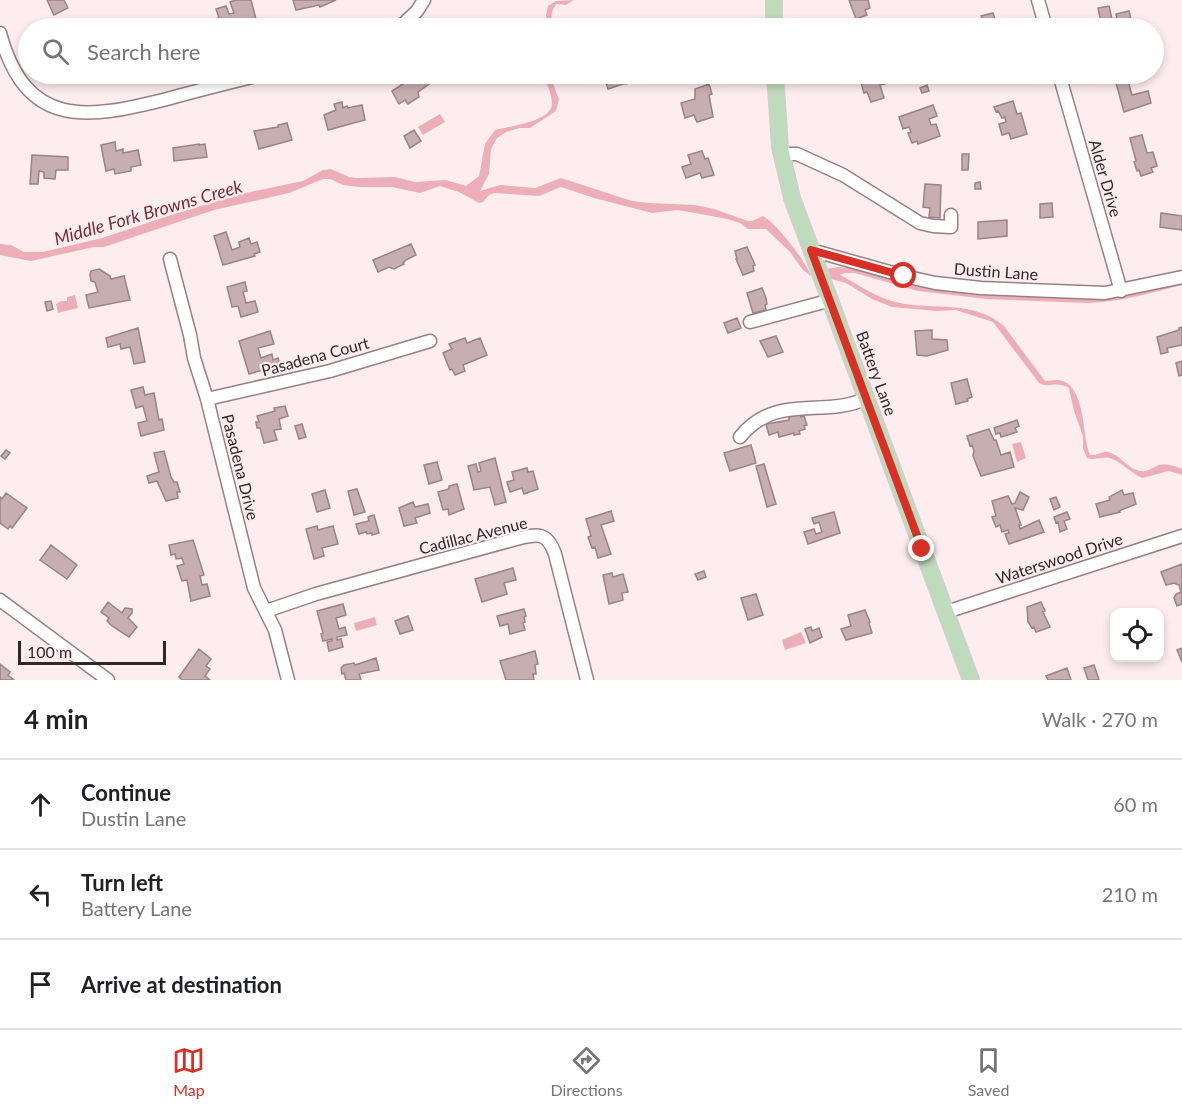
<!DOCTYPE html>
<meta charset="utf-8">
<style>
body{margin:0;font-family:Lato,sans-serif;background:#f6f6f6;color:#202124}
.controls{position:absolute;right:18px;bottom:18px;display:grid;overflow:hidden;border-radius:12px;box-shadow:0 3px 9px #0003}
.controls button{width:54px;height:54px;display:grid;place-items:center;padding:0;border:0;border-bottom:2px solid #e0e0e0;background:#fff;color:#202124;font:30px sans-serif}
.scale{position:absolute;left:18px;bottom:15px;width:148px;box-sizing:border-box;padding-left:6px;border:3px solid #312729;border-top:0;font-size:16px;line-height:21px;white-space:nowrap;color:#312729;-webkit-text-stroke:4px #fdedef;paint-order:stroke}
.stop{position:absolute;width:18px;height:18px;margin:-14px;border:4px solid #d93025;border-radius:50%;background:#fff}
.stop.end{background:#d93025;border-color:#fff;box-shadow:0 2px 6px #0008}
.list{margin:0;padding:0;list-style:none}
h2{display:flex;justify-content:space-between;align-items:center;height:78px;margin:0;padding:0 24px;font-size:26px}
h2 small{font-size:20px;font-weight:400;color:#757577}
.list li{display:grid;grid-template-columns:39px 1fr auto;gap:18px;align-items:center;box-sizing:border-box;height:90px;padding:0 24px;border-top:2px solid #e0e0e0}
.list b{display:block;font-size:22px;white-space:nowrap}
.list p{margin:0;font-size:20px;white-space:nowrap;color:#757577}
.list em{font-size:20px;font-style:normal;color:#757577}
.icon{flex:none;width:33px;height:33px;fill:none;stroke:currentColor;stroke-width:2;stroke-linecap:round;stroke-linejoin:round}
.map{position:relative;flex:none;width:1182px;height:680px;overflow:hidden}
.search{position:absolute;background:#fff;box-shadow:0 3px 9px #0003;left:18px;right:18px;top:18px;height:66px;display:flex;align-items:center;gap:15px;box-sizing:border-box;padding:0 21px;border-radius:33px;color:#757577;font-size:22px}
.sheet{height:348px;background:#fff}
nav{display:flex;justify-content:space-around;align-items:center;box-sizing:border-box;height:84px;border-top:2px solid #e0e0e0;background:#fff;font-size:16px;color:#757577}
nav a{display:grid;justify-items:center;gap:3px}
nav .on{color:#d93025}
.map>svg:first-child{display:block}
.water{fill:#ecafb9}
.building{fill:#c7aeb1;stroke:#9b8386;stroke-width:1.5}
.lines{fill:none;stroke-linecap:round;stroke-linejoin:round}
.minor-casing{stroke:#978083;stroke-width:15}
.major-casing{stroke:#d2cfd0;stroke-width:18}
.minor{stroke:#fff;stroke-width:12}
.major{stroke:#bedbbb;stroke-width:15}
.route{stroke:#d93025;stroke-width:8}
.labels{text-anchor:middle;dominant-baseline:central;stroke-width:4.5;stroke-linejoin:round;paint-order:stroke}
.street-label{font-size:16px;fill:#312729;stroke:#fdedef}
.water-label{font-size:18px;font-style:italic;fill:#742c3d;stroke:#fdedef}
</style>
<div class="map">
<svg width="1182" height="680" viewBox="0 0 1182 680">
<rect width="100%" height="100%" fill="#fdedef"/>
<path class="water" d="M574 0 566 5 557 4C549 12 552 19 553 28H547L546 15 548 6 556 1Z
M544 74H549L559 99 556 111 530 128H520L506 132 497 138 491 149 489 174 480 191 500 185 535 188 561 178 632 201 649 203 695 205 714 209 748 221H752L763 216C778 225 805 260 811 276L803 270 790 252 766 229H748L740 223 727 219 690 212 677 210 652 213 594 198 561 187 539 196 494 193 489 195 483 202 479 203 459 192 440 186 420 193 392 187H359L343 185 330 179H323L289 193 214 210 104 247H94L31 261 0 255V244L11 245 24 252H43L102 238 174 214 241 194 303 181 323 170 331 169 349 177 357 178 395 177 415 182 446 180 466 186 479 176 485 144 495 130C509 126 554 122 552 102 551 92 546 82 544 74Z
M440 114 445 122 423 135 418 127Z
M838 267 851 268 929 289 1102 300 1182 282V285C1151 293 1119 302 1087 303L987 299 918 291 855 273H845L840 275C860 285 877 299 900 303 935 310 974 300 1004 326L1045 381C1051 381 1057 379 1063 381 1086 390 1082 437 1090 455 1097 456 1102 451 1108 452 1121 455 1128 470 1141 471 1148 472 1153 467 1159 465 1167 463 1174 466 1182 469V475L1169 471 1142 478C1131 473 1123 463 1112 459 1104 455 1096 461 1087 458L1083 449V436L1074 411 1069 388C1055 380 1050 389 1039 383L993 322 956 310 937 311 892 307 872 299 846 283 831 279 826 269Z
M75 295 78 308 58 313 56 304 61 301H67V297Z
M1021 442 1026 458 1017 462 1012 444Z
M375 617 377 625 356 631 354 623Z
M801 632 806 643 785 650 782 640Z"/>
<path class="building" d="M47 0H64L68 8 54 15Z
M236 0H251L256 19 232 28H213L210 20 219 18 216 9 226 6 229 14 234 13 230 2Z
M293 0H336L320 7 319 5 296 10Z
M849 0H868L870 8 865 10 867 15 856 19Z
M1109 6 1112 19 1117 18 1116 14 1129 11 1132 23 1116 26 1117 28H1101L1099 22H1101L1098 8Z
M993 13 998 28H972L970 23 983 20 981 16Z
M968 21 969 28H964L962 22Z
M705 23 706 28H692L691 24Z
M418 74H431L435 80 418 92 419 97 408 104 405 100 399 104 392 91Z
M594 74H626L629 81 653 74 626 84V83L608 89 605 79 597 82Z
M863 74H886L888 83 880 85 884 98 871 102 867 92 864 93 861 83 865 82Z
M1116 74H1126L1132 95 1148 91 1151 103 1124 112 1116 83 1118 82Z
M709 84 712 94 709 95 713 117 697 122 694 115 685 118 681 103 695 99V89Z
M927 85 929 91 922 93 920 88Z
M1013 101 1017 114 1021 113 1027 134 1011 139 1009 133 1002 135 999 124 1006 122 1005 117 1002 118 998 111 996 112 994 107Z
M342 102 343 108 347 106 348 108 362 105 365 120 328 130 324 115 336 110 334 104Z
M933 105 937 116 929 119 931 125 936 124 940 136 918 144 917 141 912 143 908 133 911 132 909 127 903 129 899 117Z
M287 123 292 140 259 149 254 131 278 127V125Z
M414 130 421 141 410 148 404 136Z
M1142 135 1147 153 1153 152 1157 166 1151 168 1153 172 1141 176 1139 170 1137 171 1134 162 1136 161 1130 138Z
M115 142 116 151 123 149V153L138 150 141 165 131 167V171L115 174 114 169 106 171 101 145Z
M199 144V145L205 144 207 157 174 161 173 148Z
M702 151 705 159 708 158 714 175 702 178 700 173 686 178 682 167 691 164 688 155Z
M962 154H969L968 170H962Z
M32 155 68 157V170H56L55 179 44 178V172L39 171 38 184H30Z
M980 182 981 189H975V183Z
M925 184 941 185 940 218 929 217 930 208 923 207Z
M1052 203 1053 217 1040 218V204Z
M1161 213 1182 216V230L1160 227Z
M1007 220V236L978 239V222Z
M226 232 232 250 240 247 239 242 249 238 251 244 257 242 260 252 254 254 255 256 223 265 214 236Z
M411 244 416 255 406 260 403 263 404 264 394 269 389 267 378 272 373 260Z
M747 247 755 265 753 266 754 271 743 275 736 259H737L735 251Z
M99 269 110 276 111 279 124 276 130 300 89 308 86 295 98 292 95 282 91 281 90 275 91 271Z
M245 282 247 291 243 292 246 303 255 301 258 312 241 317 238 306 232 307 227 287Z
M762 288 766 298 767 304 765 305 766 310 753 313 747 293Z
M51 301 53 309 47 311 45 302Z
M737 318 741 328 728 333 724 323Z
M1182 327V345L1167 348 1168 352 1161 354 1157 337 1179 330V328Z
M138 328 145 362 134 364 130 347 121 349 120 344 108 347 106 338Z
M932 330V339L947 340 948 350 927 356 917 355 915 331Z
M270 331 274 344 258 348 261 358 272 354 273 360 278 358 280 365 249 374 239 341Z
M776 336 783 352 768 357 760 341Z
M465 338 467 343 480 338 487 355 463 365 465 371 455 375 452 369 450 370 443 353 452 349 449 344Z
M1182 361V375L1179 376 1176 363Z
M967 379 972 397 967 399 968 401 956 404 951 383Z
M143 387 145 395 154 393 159 420 162 419 164 430 141 436 138 423 147 421 143 406 136 408 131 390Z
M285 406 288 416 279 419 281 429 274 430 277 440 264 443 260 428H257L256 422H259L257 416 275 411 274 408Z
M800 413 801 417 804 416 807 425 804 426 805 429 799 431 800 434 794 435V433L779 437 778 432 769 435 766 424 789 420V417Z
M1017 420 1019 426 1015 428 1017 432 1001 437 1000 433 996 434 994 428Z
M302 424 306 437 299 439 295 426Z
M989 429 994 440H996L1001 455 1010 452 1014 467 981 476 973 456 974 451 972 445 970 446 967 436Z
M751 445 756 463 730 471 724 453Z
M6 450 10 453 5 459 1 456Z
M164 451 171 477 174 482H177L180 492H177L178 498 166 501 157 481 149 483 147 476 159 472 154 453Z
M495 458 506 502 495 505 490 487 474 490 468 466 476 464 478 472 481 471 479 463Z
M437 462 442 480 429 484 424 465Z
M764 464 776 504 767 507 756 466Z
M527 468 528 472 533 471 538 489 524 494 522 488 510 492 507 482 514 480 512 472Z
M457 484 464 509 449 515 448 509 443 510 438 492 449 489V486Z
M357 489 365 512 354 515 348 491Z
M325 490 330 508 317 512 312 494Z
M1122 490 1124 495 1133 493 1136 504 1119 511 1120 512 1100 517 1096 504 1110 500 1109 497Z
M1020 492 1029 497 1023 510 1015 508 1021 525H1019L1020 529 1039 520 1044 532 1009 544 1005 534 1009 533 1008 530 1002 532 1000 525 996 527 992 517 996 516 992 501 1008 496 1012 504 1015 503Z
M6 493 27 508 12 528 10 526 8 529 0 523V497L2 499Z
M1056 497 1060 507 1054 510 1050 499Z
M413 502 415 507 428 504 430 513 415 518 417 523 404 526 399 508Z
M611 511 614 521 601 525 611 554 598 558 595 547 592 548 588 537 591 536 586 519Z
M834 512 840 533 808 544 804 532 814 529 816 534 822 532 819 522 814 524 812 518Z
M1067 512 1070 519 1064 521 1067 529 1060 532 1058 522 1056 523 1054 517Z
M374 515 379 533 372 535V533L367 534 366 532 359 534 356 524 369 521 368 517Z
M317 526 318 530 333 526 338 544 322 548 324 556 314 559 306 529Z
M193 540 204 575 200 576 202 585 207 584 210 596 191 601 187 580 182 581 177 566 184 564 182 558 176 559 175 554 171 555 169 545Z
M51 545 77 565 67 579 40 560Z
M1182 564V604L1177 606 1174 598 1176 594 1181 592 1179 585 1174 583 1166 585 1161 572Z
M513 568 516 580 504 583 507 594 482 602 475 579Z
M704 571 706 577 698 580 695 574Z
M612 573 613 577 623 574 628 592 622 593 623 600 609 604 603 575Z
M756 594 763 615 748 620 741 598Z
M108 602 122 613 125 608 132 609V613L128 618 137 627 129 637 112 626 107 621 109 618 101 612Z
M1041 602 1045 611 1043 612 1050 627 1036 632 1034 627 1032 628 1028 622 1027 607Z
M343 604 346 615 336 618 339 629 345 627 347 635 337 637V640L341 639 343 647 329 651 327 642 332 641V639L323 641 321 634 323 633 317 611Z
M524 609 526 616 524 617 525 622 523 623 525 630 510 634 508 624 500 626 497 616Z
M865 610 870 622 869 623 872 633 846 640 841 629 851 626 848 615Z
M408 616 413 630 400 634 395 621Z
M811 627 812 631 819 628 822 637 810 643 805 629Z
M1182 648V662L1177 650Z
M199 649 211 659 206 666 210 669 205 676 210 680H182L179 677Z
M535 651 538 664 535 665 536 674H533L534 680H506L500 661Z
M376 658 379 670 359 674 361 680H346L344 673 342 674 341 668 344 665 354 663 355 665Z
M0 664 10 672 8 675 14 680H0Z
M1094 665 1099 680H1088L1084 668Z
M1067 668 1071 680H1048L1046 676Z"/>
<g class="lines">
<defs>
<path id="minor" d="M1038 0 1046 28
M399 28 417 11 424 0
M0 33C26 130 88 119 167 99 199 90 232 82 264 74
M1059 74 1121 291
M781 154H797L843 175 920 223 933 226 951 227V215
M811 250 904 276 935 283 981 288 1105 293 1182 277
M170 259 190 335 194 358 207 399 254 588 275 630 288 680
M750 322 831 300
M207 399 330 371 430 341
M740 437C776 392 824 419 867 398
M0 600 108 680
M266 611 316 594 516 539C537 534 547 531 555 554L587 680
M946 612 1182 536"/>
<path id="major" d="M774 0V28
M775 74 780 147 792 198 971 680"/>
</defs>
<use href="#minor" class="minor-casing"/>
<use href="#major" class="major-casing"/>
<use href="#minor" class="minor"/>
<use href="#major" class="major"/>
</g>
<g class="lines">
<path class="route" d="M904 276 811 250 922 549"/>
</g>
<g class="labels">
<g class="street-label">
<text transform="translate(1106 178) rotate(74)">Alder Drive</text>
<text transform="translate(996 271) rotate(4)">Dustin Lane</text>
<text transform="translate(315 356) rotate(-15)">Pasadena Court</text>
<text transform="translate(877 373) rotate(70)">Battery Lane</text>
<text transform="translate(241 467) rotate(76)">Pasadena Drive</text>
<text transform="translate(473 535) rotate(-14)">Cadillac Avenue</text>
<text transform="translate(1059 558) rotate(-18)">Waterswood Drive</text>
</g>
<g class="water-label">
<text transform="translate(148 212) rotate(-16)">Middle Fork Browns Creek</text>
</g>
</g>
</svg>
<div class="controls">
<button><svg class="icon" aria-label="locate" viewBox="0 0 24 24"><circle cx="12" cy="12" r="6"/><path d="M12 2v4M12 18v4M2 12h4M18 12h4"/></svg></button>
</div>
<div class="scale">100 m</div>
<div class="stop" style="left:904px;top:276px"></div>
<div class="stop end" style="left:922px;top:549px"></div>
<div class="search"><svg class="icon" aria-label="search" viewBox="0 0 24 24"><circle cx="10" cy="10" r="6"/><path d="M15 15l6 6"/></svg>Search here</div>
</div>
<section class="sheet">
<h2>4 min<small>Walk · 270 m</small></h2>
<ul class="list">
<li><svg class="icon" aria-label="ahead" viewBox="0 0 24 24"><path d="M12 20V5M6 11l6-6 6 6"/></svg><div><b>Continue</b><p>Dustin Lane</p></div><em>60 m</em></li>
<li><svg class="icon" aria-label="left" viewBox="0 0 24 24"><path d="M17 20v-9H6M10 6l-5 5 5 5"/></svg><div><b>Turn left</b><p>Battery Lane</p></div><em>210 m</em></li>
<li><svg class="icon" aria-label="arrive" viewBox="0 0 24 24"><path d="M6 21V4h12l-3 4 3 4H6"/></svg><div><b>Arrive at destination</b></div></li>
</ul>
</section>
<nav>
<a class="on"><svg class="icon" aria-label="map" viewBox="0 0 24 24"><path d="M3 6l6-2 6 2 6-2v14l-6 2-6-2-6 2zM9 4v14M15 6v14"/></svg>Map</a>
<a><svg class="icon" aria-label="directions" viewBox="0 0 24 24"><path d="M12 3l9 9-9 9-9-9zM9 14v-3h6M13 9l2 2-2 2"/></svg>Directions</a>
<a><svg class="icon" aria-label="saved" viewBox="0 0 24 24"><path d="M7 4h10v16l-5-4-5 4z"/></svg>Saved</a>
</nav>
